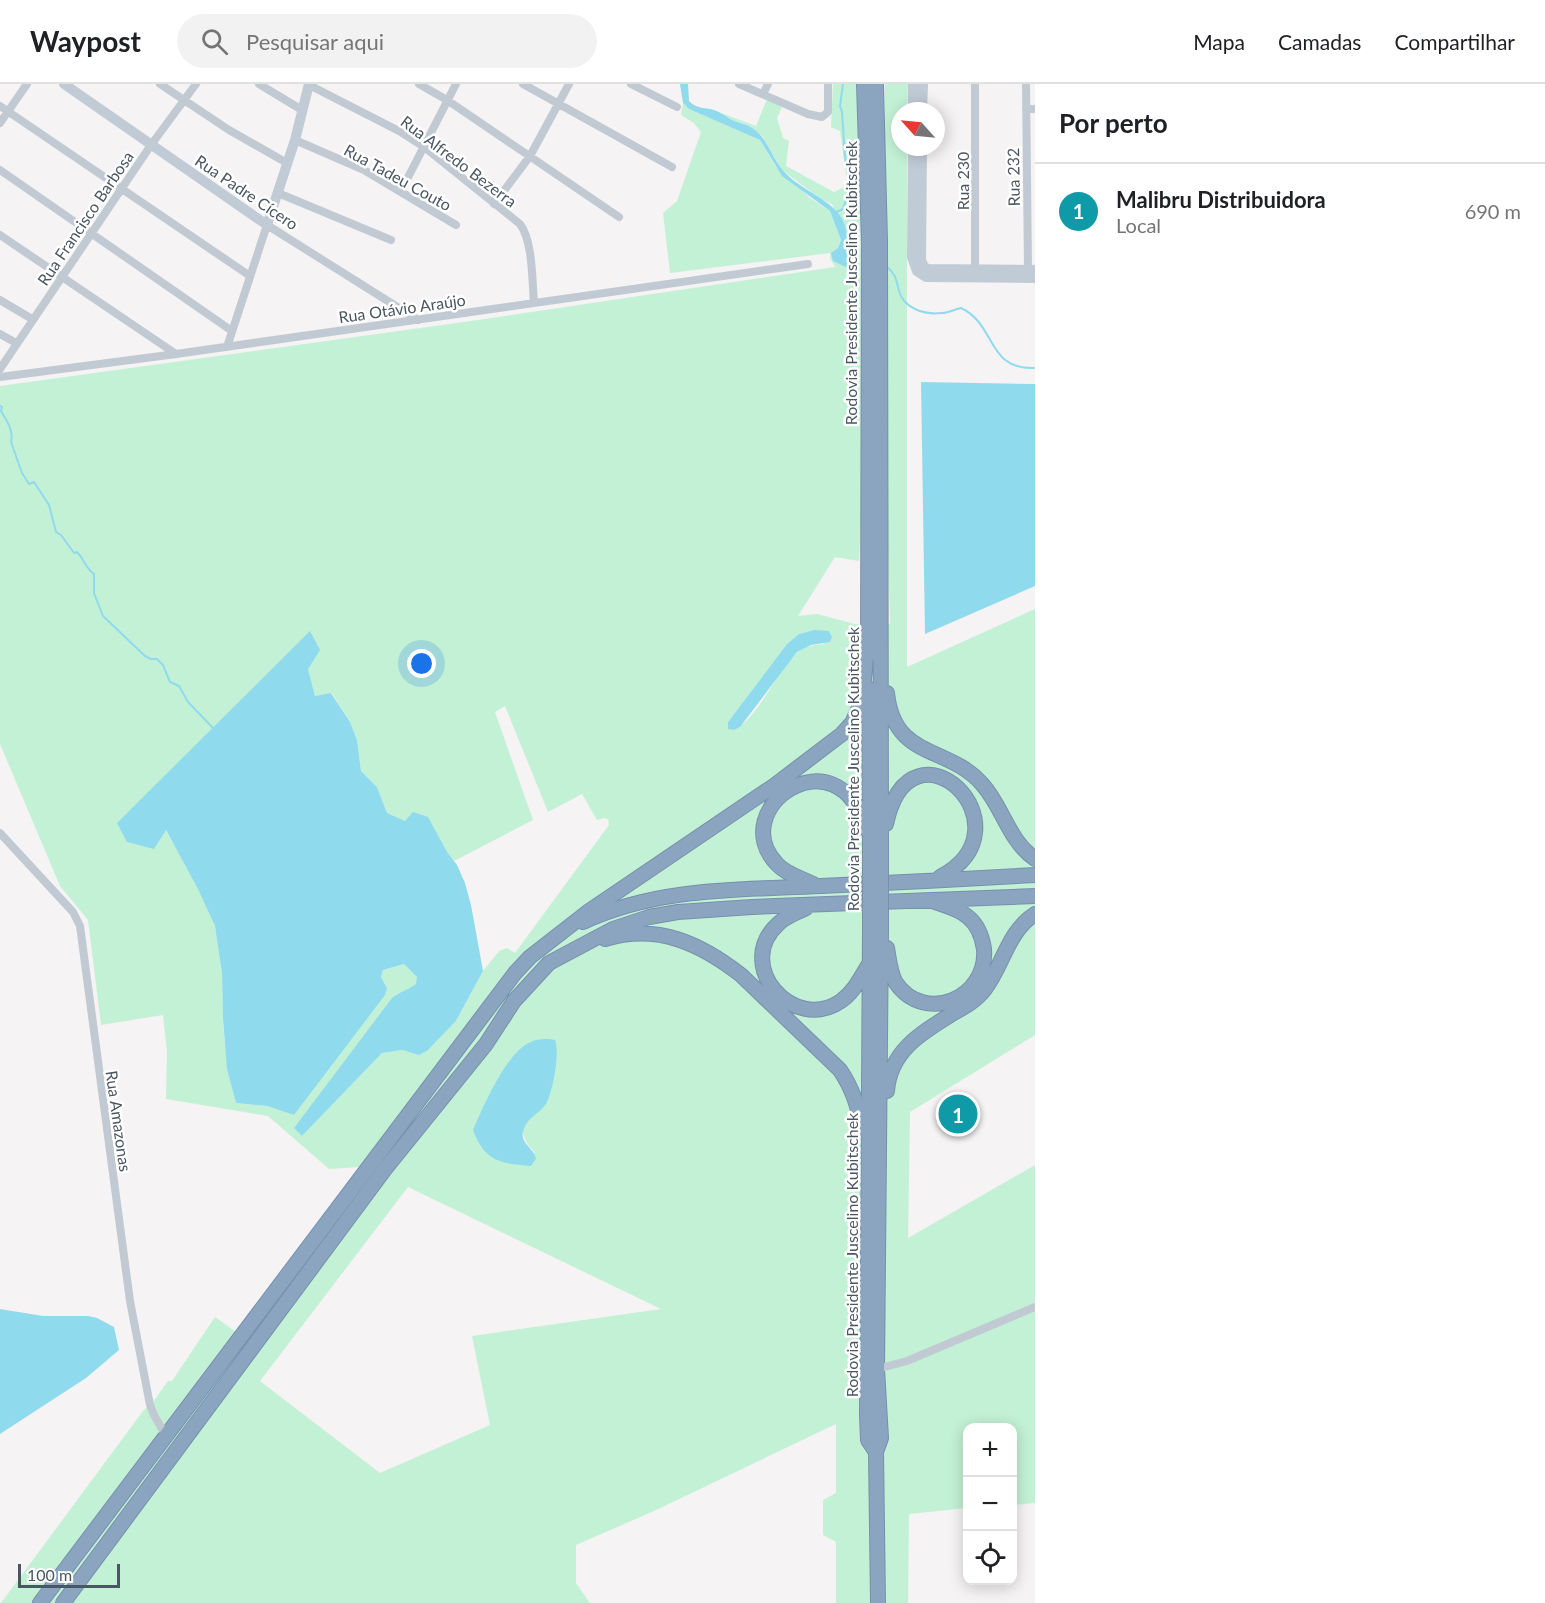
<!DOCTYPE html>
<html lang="pt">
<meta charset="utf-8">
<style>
body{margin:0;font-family:Lato,sans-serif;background:#f2f2f2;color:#202124}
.controls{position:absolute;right:18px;bottom:18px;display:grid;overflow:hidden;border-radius:12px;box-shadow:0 3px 15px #0003}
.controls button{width:54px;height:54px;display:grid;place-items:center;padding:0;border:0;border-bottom:2px solid #e0e0e0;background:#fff;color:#202124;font:30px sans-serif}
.compass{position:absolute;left:891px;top:18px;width:54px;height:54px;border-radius:50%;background:#fff;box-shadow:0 3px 15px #0003;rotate:297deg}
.scale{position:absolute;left:18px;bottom:15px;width:102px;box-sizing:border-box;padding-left:6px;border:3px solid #4a5661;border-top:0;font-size:16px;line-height:21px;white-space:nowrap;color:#4a5661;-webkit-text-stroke:4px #fff;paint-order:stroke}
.you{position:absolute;left:422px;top:580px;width:21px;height:21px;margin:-15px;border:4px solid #fff;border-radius:50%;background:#1a73e8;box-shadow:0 0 0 9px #1a73e833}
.badge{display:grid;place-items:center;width:39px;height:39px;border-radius:50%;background:#1a73e8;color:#fff;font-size:20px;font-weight:700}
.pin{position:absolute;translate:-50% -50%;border:3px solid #fff;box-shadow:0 2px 6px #0006}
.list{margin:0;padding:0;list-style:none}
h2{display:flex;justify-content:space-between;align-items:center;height:78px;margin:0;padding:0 24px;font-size:26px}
h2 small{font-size:20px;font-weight:400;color:#757577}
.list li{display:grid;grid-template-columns:39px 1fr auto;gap:18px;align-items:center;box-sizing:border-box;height:96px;padding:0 24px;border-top:2px solid #e0e0e0}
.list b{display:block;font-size:22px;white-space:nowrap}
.list p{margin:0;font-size:20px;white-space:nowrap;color:#757577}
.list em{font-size:20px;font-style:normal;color:#757577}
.icon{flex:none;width:33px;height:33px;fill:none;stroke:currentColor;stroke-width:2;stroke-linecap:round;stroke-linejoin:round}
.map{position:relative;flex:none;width:1035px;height:1519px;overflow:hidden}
header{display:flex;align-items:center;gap:36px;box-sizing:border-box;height:84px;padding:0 30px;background:#fff;border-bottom:2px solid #e0e0e0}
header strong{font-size:28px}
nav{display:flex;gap:33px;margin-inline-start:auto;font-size:21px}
.search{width:420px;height:54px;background:#f2f2f2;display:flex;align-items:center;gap:15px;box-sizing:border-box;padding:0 21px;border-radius:33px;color:#757577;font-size:22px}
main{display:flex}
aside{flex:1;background:#fff}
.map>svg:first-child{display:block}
.green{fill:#c3f1d5;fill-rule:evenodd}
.water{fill:#90daee}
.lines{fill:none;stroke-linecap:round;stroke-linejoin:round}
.stream{stroke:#90daee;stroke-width:2}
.highway-casing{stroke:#7690ad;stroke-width:16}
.street{stroke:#c1cad2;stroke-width:8}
.secondary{stroke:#c1cbd6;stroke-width:10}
.highway{stroke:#8ba5c1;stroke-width:14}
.highway-bridge-casing{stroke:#7690ad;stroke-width:16;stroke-linecap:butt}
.highway-bridge{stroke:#8ba5c1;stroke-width:14}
.labels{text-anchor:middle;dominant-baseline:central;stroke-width:5;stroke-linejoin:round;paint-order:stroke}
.street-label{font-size:16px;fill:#4a5661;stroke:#fff}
</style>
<header>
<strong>Waypost</strong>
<div class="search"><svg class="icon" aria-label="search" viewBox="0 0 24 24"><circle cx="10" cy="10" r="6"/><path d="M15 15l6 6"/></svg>Pesquisar aqui</div>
<nav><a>Mapa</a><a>Camadas</a><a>Compartilhar</a></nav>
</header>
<main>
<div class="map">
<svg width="1035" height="1519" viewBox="0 0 1035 1519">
<rect width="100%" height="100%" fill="#f5f3f3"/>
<path class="green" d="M833 0H860L862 419 859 477 835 473 798 532 817 530 855 540H890L888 465 885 459V0H908L907 27H900V63H907V583L1035 525V951L910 1028 908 1154 1035 1081V1419L1013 1421 1012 1344H968L967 1424 909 1430 908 1519H836V1458L823 1451V1416L836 1409V1340L654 1427 576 1461V1499L590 1519H1L143 1327 153 1318 168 1297H172L215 1233 236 1248 360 1083 329 1085 268 1032 166 1015 167 968 163 931 101 941 88 836 60 802 0 660V302L471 237 835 183 830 174V169L670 189 663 129 677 117 701 48 694 39 681 31 683 19 689 25 760 56 776 83 810 114 830 127 841 156 838 164 834 167 844 182 856 177 846 168 848 155 832 120 821 115 786 89 780 83 763 53 748 41 732 36 716 27 756 42 767 15 782 23 777 34 783 54 789 57 786 82 834 108 844 103 847 96 840 47 831 43ZM814 546 824 560C814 561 804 562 797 569 775 589 760 632 734 646L728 645V638L787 560 799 550ZM308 585 315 612 332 609 350 638 357 656 361 687 377 703 387 729C411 740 438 756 454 777L533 736 495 628 505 622 548 728 582 710 597 736 604 734 608 735 609 741 515 869 507 864 499 867 483 887 456 937 427 967 419 971 402 966 382 969 302 1052 295 1044 397 910 407 907 417 900V893L404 880 383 886 381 893 387 904 294 1031 267 1022 236 1019C229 991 224 963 223 934 222 903 224 872 215 843 207 813 181 773 165 745ZM546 1020C525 1039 512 1044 535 1069L480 1063ZM408 1103 661 1225 472 1252 490 1341 380 1389 260 1297Z"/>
<path class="water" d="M680 0H688L689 17C696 25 704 23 714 26 720 28 725 32 730 35 736 38 742 39 747 41 767 51 769 68 781 84 805 115 856 116 846 168L856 177V184L850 185 833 177 831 169 838 164 841 156 830 127 782 92 760 56 689 25 683 19Z
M921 298 1035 300V502L925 550Z
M814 546 829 547 832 553 830 558 811 561 797 568 740 643 734 646 728 645V638L787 560 799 550Z
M310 547 320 566 308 585 315 612 331 609 350 638 357 656 361 687 377 703 387 729 405 737 413 728 428 733 447 768 457 781 465 799 471 821 483 887 456 937 427 967 419 971 402 966 382 969 302 1052 294 1044 392 914C399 908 408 906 416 900L417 893 404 880 383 886 381 893 387 904 385 911 294 1031 267 1022 236 1019 227 985 223 935 222 889 215 842 198 805 166 746 154 765 127 758 117 739Z
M549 955 555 956C560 969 553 1007 546 1020 539 1030 526 1034 523 1048 520 1059 534 1064 536 1075L531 1082C500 1079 485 1078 473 1046 483 1023 507 967 531 958 536 955 543 955 549 955Z
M0 1225 43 1232H88L97 1234 114 1243 119 1266 86 1294 0 1350Z"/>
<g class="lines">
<path class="stream" d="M834 129 843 125 851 99 845 74 842 28 840 22 843 0
M886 182C896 190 896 195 899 207 904 225 925 231 942 229 949 229 955 225 961 224 997 241 986 286 1035 284
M0 322 2 323 1 327C6 336 14 346 11 358L22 389 29 400 34 398 49 421 56 448 61 451 74 469 77 468C84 475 86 485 94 490V509L103 532 145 572 151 575H157L163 581 170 598 179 602 188 618 214 645"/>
<defs>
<path id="highway" d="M864 0 869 159 868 571
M876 0 880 157 881 770
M869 605 870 770
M887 609C894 676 948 661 982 700 1003 723 1008 756 1035 775
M886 740C911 624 1035 743 940 793
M813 800C801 794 786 790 777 780 724 725 838 645 866 745
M806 824C797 829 786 832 778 840 733 881 793 950 841 917 854 908 861 893 869 880
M583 838C658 803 740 806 821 802 892 799 964 795 1035 791
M870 842 867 1331 868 1356 876 1368
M605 855C658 839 701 860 741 891L840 986C852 1004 859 1022 861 1044
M887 864C889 875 890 889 896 899 925 941 988 914 984 865 982 852 978 841 968 833 959 825 946 822 935 818
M887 1007C890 967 921 949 952 930 964 923 976 917 985 905 1003 881 1008 847 1035 830
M40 1519 515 889 530 873 589 827 775 701 842 650 852 639 862 617 867 562
M63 1519 385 1085 486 960 514 917 549 879 613 845 649 833 678 828 752 823 1035 812
M878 1519 876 1368 881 1354 877 1285 881 844"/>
</defs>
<use href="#highway" class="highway-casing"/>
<path class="street" d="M160 0 229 46 287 79
M259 0 302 26
M419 0 447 16 619 133
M523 0 672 83
M631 0 677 23
M739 0 808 30 822 33 828 28V0
M1026 0 1028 186
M309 1 399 47 424 63 520 140C533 157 532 197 534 218
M763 10 768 0
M0 22 250 192
M1026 25H1035
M0 39 27 0
M295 56 364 86 456 141
M0 86 232 247
M401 107 456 0
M278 109 391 156
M494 120 530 72 569 0
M0 151 176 270
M975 190V0
M0 216 32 235
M0 250 16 259
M227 263 267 141 418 236
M0 285 151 61 196 0
M0 293 176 270 808 180
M0 749 73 828 80 842 130 1217 150 1321 154 1331 166 1352
M877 1285 907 1277 1035 1223"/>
<path class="secondary" d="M64 0 267 141 295 56 309 0
M913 27V0
M922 27 923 0
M913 63 912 173 917 187 926 193 1035 194
M922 63 921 176 924 183
M924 183 928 185 1035 186"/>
<use href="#highway" class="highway"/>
<defs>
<path id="highway-bridge" d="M870 842V770
M881 844V770"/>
</defs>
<use href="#highway-bridge" class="highway-bridge-casing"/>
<use href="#highway-bridge" class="highway-bridge"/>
</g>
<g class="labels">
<g class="street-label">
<text transform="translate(459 77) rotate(37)">Rua Alfredo Bezerra</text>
<text transform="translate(398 93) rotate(29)">Rua Tadeu Couto</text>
<text transform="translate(1013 93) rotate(-91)">Rua 232</text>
<text transform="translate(962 97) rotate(-90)">Rua 230</text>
<text transform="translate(247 108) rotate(34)">Rua Padre Cícero</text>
<text transform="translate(85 134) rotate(-56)">Rua Francisco Barbosa</text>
<text transform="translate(850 199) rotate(-90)">Rodovia Presidente Juscelino Kubitschek</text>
<text transform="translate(402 224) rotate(-8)">Rua Otávio Araújo</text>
<text transform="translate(852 685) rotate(-90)">Rodovia Presidente Juscelino Kubitschek</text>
<text transform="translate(119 1037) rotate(82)">Rua Amazonas</text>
<text transform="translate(851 1171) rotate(-90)">Rodovia Presidente Juscelino Kubitschek</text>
</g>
</g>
</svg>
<div class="controls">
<button>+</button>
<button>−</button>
<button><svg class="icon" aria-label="locate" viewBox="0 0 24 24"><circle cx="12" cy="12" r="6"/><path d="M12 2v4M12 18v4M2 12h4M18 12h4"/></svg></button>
</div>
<svg class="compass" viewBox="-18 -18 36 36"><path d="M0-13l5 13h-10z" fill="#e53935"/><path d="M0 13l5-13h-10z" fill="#757577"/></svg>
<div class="scale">100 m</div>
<div class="you"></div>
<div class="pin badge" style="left:958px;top:1030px;background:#0f9aa8">1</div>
</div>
<aside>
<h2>Por perto<small></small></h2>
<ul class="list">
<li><span class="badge" style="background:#0f9aa8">1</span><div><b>Malibru Distribuidora</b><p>Local</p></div><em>690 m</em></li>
</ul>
</aside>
</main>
